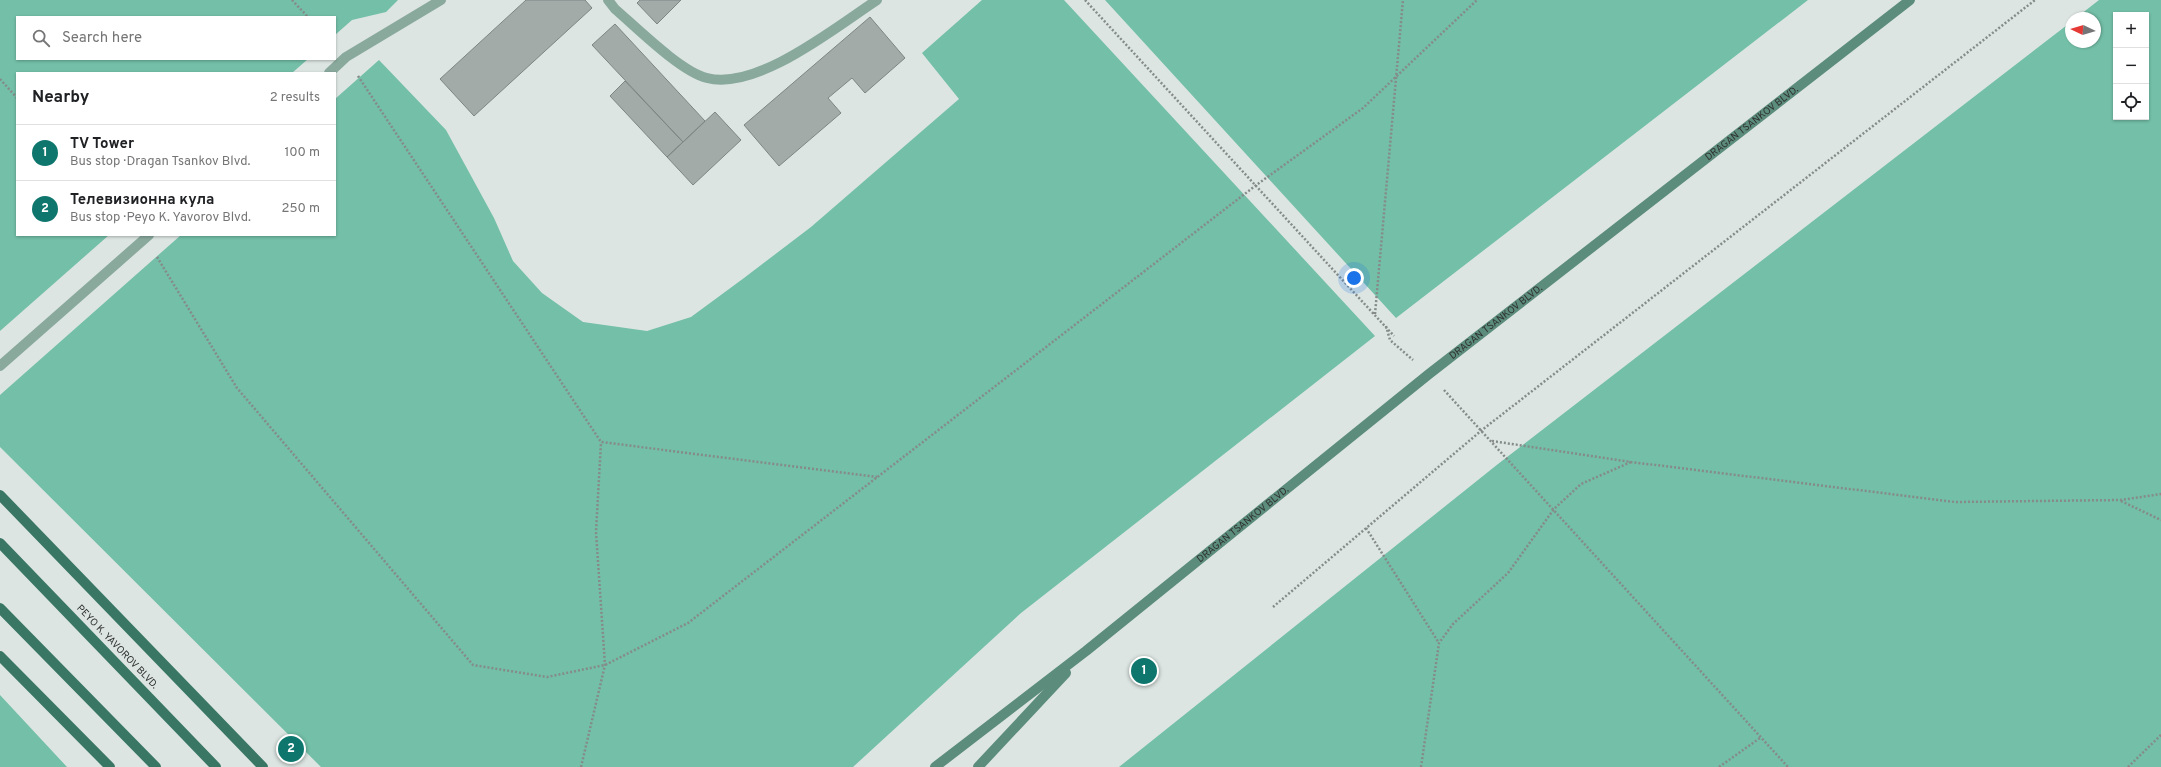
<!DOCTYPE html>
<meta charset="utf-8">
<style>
body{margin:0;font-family:Overpass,sans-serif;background:#f2f2f2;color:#202124}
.controls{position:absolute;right:12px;top:12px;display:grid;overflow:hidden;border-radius:0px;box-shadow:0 1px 3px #0004}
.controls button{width:36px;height:36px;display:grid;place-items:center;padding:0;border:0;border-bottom:1px solid #e0e0e0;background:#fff;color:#202124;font:20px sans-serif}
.compass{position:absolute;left:2065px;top:12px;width:36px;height:36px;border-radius:50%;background:#fff;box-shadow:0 1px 3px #0004;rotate:274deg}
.you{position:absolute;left:1354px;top:278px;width:14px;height:14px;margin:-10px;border:3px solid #fff;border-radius:50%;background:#1a73e8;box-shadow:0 0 0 6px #1a73e833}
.badge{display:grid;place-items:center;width:26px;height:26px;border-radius:50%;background:#0f766e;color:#fff;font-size:13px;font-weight:700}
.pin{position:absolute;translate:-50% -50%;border:2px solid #fff;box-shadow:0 1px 4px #0006}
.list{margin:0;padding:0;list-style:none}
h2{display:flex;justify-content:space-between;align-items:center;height:52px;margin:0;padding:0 16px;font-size:17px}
h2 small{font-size:13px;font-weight:400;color:#757577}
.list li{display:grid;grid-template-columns:26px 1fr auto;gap:12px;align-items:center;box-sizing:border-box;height:56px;padding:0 16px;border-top:1px solid #e0e0e0}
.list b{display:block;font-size:15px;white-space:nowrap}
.list p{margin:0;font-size:13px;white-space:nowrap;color:#757577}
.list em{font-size:13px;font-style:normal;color:#757577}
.icon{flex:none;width:22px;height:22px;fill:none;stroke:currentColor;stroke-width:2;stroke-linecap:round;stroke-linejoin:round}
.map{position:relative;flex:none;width:2161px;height:767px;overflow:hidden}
.search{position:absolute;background:#fff;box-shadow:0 1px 3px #0004;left:16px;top:16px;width:320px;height:44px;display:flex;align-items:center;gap:10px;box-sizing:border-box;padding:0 14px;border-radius:0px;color:#757577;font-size:15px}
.panel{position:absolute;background:#fff;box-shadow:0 1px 3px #0004;left:16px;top:72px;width:320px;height:164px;border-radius:0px}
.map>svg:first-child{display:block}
.forest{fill:#73bfa7;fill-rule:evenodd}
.building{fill:#a2aba8;stroke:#7d8683}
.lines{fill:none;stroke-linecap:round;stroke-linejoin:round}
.path{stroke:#858b89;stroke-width:2.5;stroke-dasharray:2 2;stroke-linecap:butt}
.service{stroke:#89a99d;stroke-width:10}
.secondary{stroke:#5c8c7c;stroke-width:10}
.primary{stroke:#397764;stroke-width:10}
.labels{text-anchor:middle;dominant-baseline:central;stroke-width:3;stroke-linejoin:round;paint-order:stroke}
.street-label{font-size:10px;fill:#2f3231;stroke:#dce5e2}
</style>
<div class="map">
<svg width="2161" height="767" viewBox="0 0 2161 767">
<rect width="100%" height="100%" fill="#dce5e2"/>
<path class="forest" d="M0 0H398L386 12 352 20 335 35V17H17V59H308L292 73H17V235H109L0 331Z
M982 0H1064L1375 336 1021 613 853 767H321L0 447V395L181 235H335V99L379 60 446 130 494 218 513 261 542 293 583 322 647 331 691 317 744 278 811 227 959 99 922 53Z
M1105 0H1808L1396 318Z
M2099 0H2161V767H1119L1498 464 2071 22V42H2095V18H2076ZM2116 15H2146V117H2116Z
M0 695 67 767H0Z"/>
<path class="building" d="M526 0H585L592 8 474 116 440 79Z
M640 0H681L657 24 637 3Z
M870 17 905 58 865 93 852 78 828 98 841 113 779 166 744 125Z
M615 24 705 121 683 142 592 45Z
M625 81 683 142 667 157 610 96Z
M715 112 741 140 693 185 667 157Z"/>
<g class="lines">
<path class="path" d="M292 0 308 17
M1085 0 1394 336
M358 76 601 442 877 477
M0 79 17 98
M157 257 237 388 473 665 547 677 605 665 688 623 1255 186 1363 108 1477 0
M1375 314 1403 0
M1386 326 1390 340 1413 360
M1444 390 1788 767
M1492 441 1631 462 1955 502 2121 500 2161 494
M2121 501 2161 520
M1366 528 1439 643
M1273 607 1482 430 2035 0
M581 767 605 665 596 532 601 442
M1421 767 1439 643 1453 624 1508 573 1554 509 1581 484 1631 462
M1719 767 1760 738
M2128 767 2161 735"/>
<path class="service" d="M608 0 615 9C636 27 681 72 707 78 757 91 836 27 877 0
M329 73 346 57 441 0
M0 366 149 235"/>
<g class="secondary">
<path id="s1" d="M935 767 1086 651 1429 374 1910 0"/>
<path d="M978 767 1066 673"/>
</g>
<path class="primary" d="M0 495 263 767
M0 543 216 767
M0 608 156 767
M0 656 110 767"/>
</g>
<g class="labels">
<g class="street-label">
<text stroke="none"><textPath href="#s1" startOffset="1040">DRAGAN TSANKOV BLVD.</textPath></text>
<text stroke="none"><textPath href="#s1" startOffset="716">DRAGAN TSANKOV BLVD.</textPath></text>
<text stroke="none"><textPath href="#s1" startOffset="392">DRAGAN TSANKOV BLVD.</textPath></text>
<text transform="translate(117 647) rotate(46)">PEYO K. YAVOROV BLVD.</text>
</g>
</g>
</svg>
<div class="controls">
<button>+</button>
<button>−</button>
<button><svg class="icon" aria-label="locate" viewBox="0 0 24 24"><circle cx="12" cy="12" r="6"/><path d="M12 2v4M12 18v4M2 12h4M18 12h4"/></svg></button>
</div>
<svg class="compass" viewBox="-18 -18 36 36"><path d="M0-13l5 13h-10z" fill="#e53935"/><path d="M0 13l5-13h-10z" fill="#757577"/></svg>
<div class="you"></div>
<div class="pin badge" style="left:1144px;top:671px">1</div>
<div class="pin badge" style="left:291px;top:749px">2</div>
<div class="search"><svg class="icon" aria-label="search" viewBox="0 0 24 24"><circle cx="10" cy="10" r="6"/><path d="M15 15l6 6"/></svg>Search here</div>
<section class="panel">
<h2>Nearby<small>2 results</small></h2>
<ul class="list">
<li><span class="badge">1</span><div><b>TV Tower</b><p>Bus stop · Dragan Tsankov Blvd.</p></div><em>100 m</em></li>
<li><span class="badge">2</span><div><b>Телевизионна кула</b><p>Bus stop · Peyo K. Yavorov Blvd.</p></div><em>250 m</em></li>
</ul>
</section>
</div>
